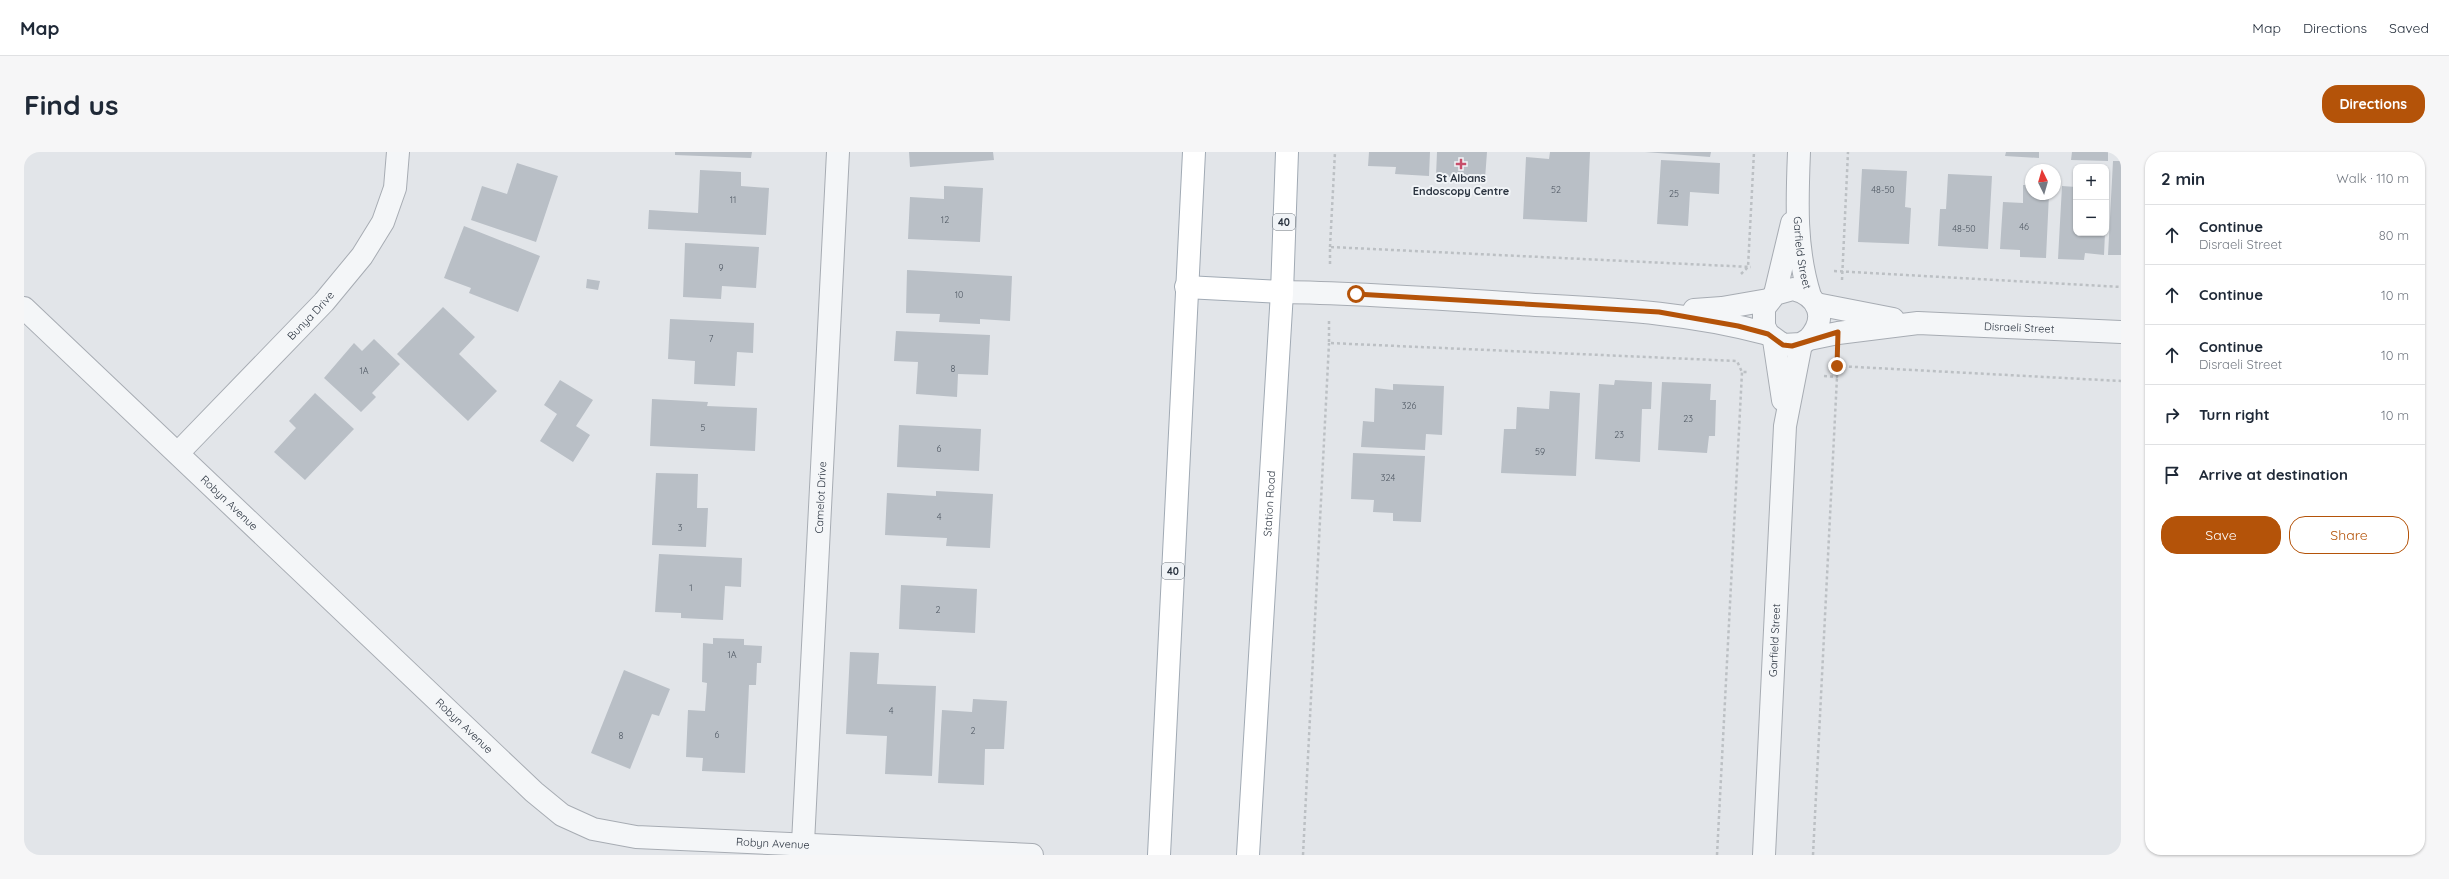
<!DOCTYPE html>
<meta charset="utf-8">
<style>
body{margin:0;font-family:Quicksand,sans-serif;background:#f6f6f7;color:#1f2937}
.controls{position:absolute;right:12px;top:12px;display:grid;overflow:hidden;border-radius:8px;box-shadow:0 1px 3px #0004}
.controls button{width:36px;height:36px;display:grid;place-items:center;padding:0;border:0;border-bottom:1px solid #e0e1e3;background:#fff;color:#1f2937;font:20px sans-serif}
.compass{position:absolute;left:2001px;top:12px;width:36px;height:36px;border-radius:50%;background:#fff;box-shadow:0 1px 3px #0004;rotate:355deg}
.stop{position:absolute;width:12px;height:12px;margin:-9px;border:3px solid #b45309;border-radius:50%;background:#fff}
.stop.end{background:#b45309;border-color:#fff;box-shadow:0 1px 4px #0008}
.list{margin:0;padding:0;list-style:none}
h2{display:flex;justify-content:space-between;align-items:center;height:52px;margin:0;padding:0 16px;font-size:17px}
h2 small{font-size:13px;font-weight:400;color:#747a83}
.list li{display:grid;grid-template-columns:26px 1fr auto;gap:12px;align-items:center;box-sizing:border-box;height:60px;padding:0 16px;border-top:1px solid #e0e1e3}
.list b{display:block;font-size:15px;white-space:nowrap}
.list p{margin:0;font-size:13px;white-space:nowrap;color:#747a83}
.list em{font-size:13px;font-style:normal;color:#747a83}
.actions{display:flex;gap:8px;padding:12px 16px}
.actions a{flex:1;padding:9px 0;border:1px solid #b45309;border-radius:16px;text-align:center;font-size:14px;color:#b45309}
.actions .main{background:#b45309;color:#fff}
.icon{flex:none;width:22px;height:22px;fill:none;stroke:currentColor;stroke-width:2;stroke-linecap:round;stroke-linejoin:round}
.map{position:relative;flex:none;width:2097px;height:703px;overflow:hidden;border-radius:16px}
header{display:flex;align-items:center;gap:24px;box-sizing:border-box;height:56px;padding:0 20px;background:#fff;border-bottom:1px solid #e0e1e3}
header strong{font-size:19px}
nav{display:flex;gap:22px;margin-inline-start:auto;font-size:14px}
.intro{display:flex;align-items:center;justify-content:space-between;box-sizing:border-box;height:96px;padding:0 24px}
h1{margin:0;font-size:28px}
.button{padding:10px 18px;border-radius:16px;background:#b45309;color:#fff;font-size:14px;font-weight:700}
main{display:flex;gap:24px;padding:0 24px}
aside{flex:1;background:#fff;border-radius:16px;box-shadow:0 1px 3px #0004}
.map>svg:first-child{display:block}
.building{fill:#b9bfc6}
.lines{fill:none;stroke-linecap:round;stroke-linejoin:round}
.minor-casing{stroke:#a7acb3;stroke-width:24}
.primary-casing{stroke:#a1aab4;stroke-width:24}
.path{stroke:#bcc0c4;stroke-width:2.5;stroke-dasharray:3 3;stroke-linecap:butt}
.minor{stroke:#f4f6f8;stroke-width:22}
.primary{stroke:#fff;stroke-width:22}
.route{stroke:#b45309;stroke-width:5}
.poi-dot{fill:#c74e6a;stroke:#f1f4f7;stroke-width:1.5}
.labels{text-anchor:middle;dominant-baseline:central;stroke-width:4;stroke-linejoin:round;paint-order:stroke}
.number-label{font-size:9px;fill:#4e5762}
.shield{fill:#f1f4f7;stroke:#666e77;stroke-width:1}
.shield-label{font-size:10px;font-weight:bold;fill:#2b3440}
.poi-label{font-size:11px;font-weight:bold;fill:#2b3440;stroke:#f1f4f7}
.street-label{font-size:11px;fill:#2b3440;stroke:#f1f4f7}
</style>
<header>
<strong>Map</strong>
<nav><a>Map</a><a>Directions</a><a>Saved</a></nav>
</header>
<div class="intro"><h1>Find us</h1><a class="button">Directions</a></div>
<main>
<div class="map">
<svg width="2097" height="703" viewBox="0 0 2097 703">
<rect width="100%" height="100%" fill="#e2e5e9"/>
<path class="building" d="M651 0H728L727 6 651 3Z
M885 0H969L970 8 886 15Z
M1345 0H1406L1405 24 1371 22 1372 15 1344 14Z
M1413 0H1463L1461 27 1412 24Z
M1526 0H1566L1563 70 1499 67 1502 5 1525 7Z
M1621 0H1687L1686 5Z
M1982 0H2015V6L1981 4Z
M2048 0H2084V9L2047 8Z
M1637 8 1696 11 1695 42 1666 40 1664 74 1633 72Z
M2089 9H2097V103H2084Z
M493 11 534 24 512 90 447 68 458 34 483 42Z
M1838 17 1883 19 1881 55 1887 56 1885 92 1834 90Z
M676 18 717 20V34L745 36 742 83 624 77 625 58 674 61Z
M1924 22 1968 24 1964 97 1914 94 1916 57H1922Z
M1999 33H2007V42H2025L2022 106 1996 105V98L1976 97 1979 50 1999 51Z
M920 34 959 36 956 90 884 87 886 45 920 47Z
M2038 34 2052 35V81H2081L2080 103 2061 101 2060 108 2034 107Z
M440 74 516 104 494 160 445 141 447 136 420 126Z
M661 91 735 95 732 136 698 134 697 147 659 145Z
M883 118 988 124 986 169 956 167V172L915 170 916 162 882 161Z
M563 127 576 129 574 138 562 136Z
M419 155 451 185 435 202 473 239 444 269 373 202Z
M646 167 730 171 729 201 713 200 711 234 670 232 671 209 644 207Z
M872 179 966 183 964 223 934 222 933 245 892 242 894 210 870 209Z
M350 187 376 212 348 241 352 245 337 260 300 226 330 191 338 199Z
M536 228 569 248 552 274 566 283 549 310 516 289 533 262 520 253Z
M1591 228 1628 230 1627 257H1618L1616 310 1571 307 1575 232 1590 233Z
M1638 230 1687 232 1686 248H1692L1691 284H1685L1683 301 1634 298Z
M1369 232 1420 234 1418 283 1402 282 1401 298 1337 295 1339 269 1350 270 1351 236 1369 238Z
M1526 239 1556 241 1552 324 1477 321 1480 277H1492L1493 255 1525 257Z
M291 241 330 277 281 328 250 300 272 276 265 269Z
M628 247 684 250 683 254 733 256 731 299 626 294Z
M875 273 957 277 955 319 873 315Z
M1329 301 1401 304 1397 370 1369 369V361L1349 360 1350 348 1327 347Z
M632 321 674 322 673 356H684L682 395 628 393Z
M912 339 969 342 966 396 922 394 923 386 861 383 863 341 912 344Z
M635 402 718 406 717 435 701 434 699 468 657 466V461L631 460Z
M877 433 953 437 951 481 875 477Z
M689 486 720 487V493L738 494 737 511H733L732 533H725L721 621 678 619 679 606 662 605 664 558 681 559 683 531 678 530 679 491 689 492Z
M826 500 855 501 853 532 912 534 908 624 861 622 863 584 822 582Z
M600 518 646 537 635 564 628 562 606 617 567 601Z
M949 547 983 549 980 597H961L960 633 914 631 918 558 948 560Z"/>
<g class="lines">
<defs>
<g id="minor">
<path id="s1" d="M1775 0C1773 49 1771 97 1786 144"/>
<path d="M1258 140C1338 141 1418 147 1497 152 1582 157 1661 159 1744 182"/>
<path d="M1751 142 1768 71"/>
<path d="M1792 152 1869 167"/>
<path id="s2" d="M0 156 510 640 538 663 569 677 612 685 1008 703"/>
<path d="M1670 158 1698 156 1744 148"/>
<path id="s3" d="M1785 187C1804 166 1795 144 1769 137L1751 142 1740 156V174L1744 182 1759 193 1777 192 1785 187 1814 181 1894 171 2097 180"/>
<path d="M1750 188 1759 248"/>
<path id="s4" d="M154 301 300 150 338 104 359 70 371 36 374 0"/>
<path id="s5" d="M779 691 814 0"/>
<path id="s6" d="M1740 703 1761 274 1777 192"/>
</g>
<g id="primary">
<path d="M1162 135 1258 140"/>
<path d="M1135 703 1170 0"/>
<path id="s7" d="M1224 703 1258 140 1263 0"/>
</g>
</defs>
<use href="#minor" class="minor-casing"/>
<use href="#primary" class="primary-casing"/>
<path class="path" d="M1306 95 1311 0
M1306 112V95L1727 115
M1810 119 2097 135
M1717 122 1724 115 1730 0
M1818 128 1824 0
M1305 169V191L1713 209 1718 220H1725
M1800 224 1813 225V214L2097 229
M1279 703 1305 191
M1693 703 1718 220
M1789 703 1813 225"/>
<use href="#minor" class="minor"/>
<use href="#primary" class="primary"/>
</g>
<g class="lines">
<path class="route" d="M1332 142 1635 160 1714 174 1744 182 1759 193 1768 194 1814 180 1813 214"/>
</g>
<path class="poi-dot" d="M1435 6h4v4h4v4h-4v4h-4v-4h-4v-4h4z"/>
<g class="labels">
<g class="number-label">
<text x="1532" y="37">52</text>
<text x="1859" y="37">48-50</text>
<text x="1650" y="41">25</text>
<text x="709" y="47">11</text>
<text x="921" y="67">12</text>
<text x="2000" y="74">46</text>
<text x="1940" y="76">48-50</text>
<text x="697" y="115">9</text>
<text x="935" y="142">10</text>
<text x="687" y="186">7</text>
<text x="929" y="216">8</text>
<text x="340" y="218">1A</text>
<text x="1385" y="253">326</text>
<text x="1664" y="266">23</text>
<text x="679" y="275">5</text>
<text x="1595" y="282">23</text>
<text x="915" y="296">6</text>
<text x="1516" y="299">59</text>
<text x="1364" y="325">324</text>
<text x="915" y="364">4</text>
<text x="656" y="375">3</text>
<text x="667" y="435">1</text>
<text x="914" y="457">2</text>
<text x="708" y="502">1A</text>
<text x="867" y="558">4</text>
<text x="949" y="578">2</text>
<text x="693" y="582">6</text>
<text x="597" y="583">8</text>
</g>
<g class="shield">
<rect x="1249" y="62" width="22" height="16" rx="3"/>
<rect x="1138" y="411" width="22" height="16" rx="3"/>
</g>
<g class="shield-label">
<text x="1260" y="70">40</text>
<text x="1149" y="419">40</text>
</g>
<g class="poi-label">
<text x="1437" y="26">St Albans<tspan x="1437" dy="13">Endoscopy Centre</tspan></text>
</g>
<g class="street-label">
<text stroke="none"><textPath href="#s1" startOffset="101">Garfield Street</textPath></text>
<text stroke="none"><textPath href="#s4" startOffset="191">Bunya Drive</textPath></text>
<text stroke="none"><textPath href="#s3" startOffset="387">Disraeli Street</textPath></text>
<text stroke="none"><textPath href="#s5" startOffset="346">Camelot Drive</textPath></text>
<text stroke="none"><textPath href="#s2" startOffset="283">Robyn Avenue</textPath></text>
<text stroke="none"><textPath href="#s7" startOffset="352">Station Road</textPath></text>
<text stroke="none"><textPath href="#s6" startOffset="215">Garfield Street</textPath></text>
<text stroke="none"><textPath href="#s2" startOffset="607">Robyn Avenue</textPath></text>
<text stroke="none"><textPath href="#s2" startOffset="954">Robyn Avenue</textPath></text>
</g>
</g>
</svg>
<div class="controls">
<button>+</button>
<button>−</button>
</div>
<svg class="compass" viewBox="-18 -18 36 36"><path d="M0-13l5 13h-10z" fill="#e53935"/><path d="M0 13l5-13h-10z" fill="#747a83"/></svg>
<div class="stop" style="left:1332px;top:142px"></div>
<div class="stop end" style="left:1813px;top:214px"></div>
</div>
<aside>
<h2>2 min<small>Walk · 110 m</small></h2>
<ul class="list">
<li><svg class="icon" aria-label="ahead" viewBox="0 0 24 24"><path d="M12 20V5M6 11l6-6 6 6"/></svg><div><b>Continue</b><p>Disraeli Street</p></div><em>80 m</em></li>
<li><svg class="icon" aria-label="ahead" viewBox="0 0 24 24"><path d="M12 20V5M6 11l6-6 6 6"/></svg><div><b>Continue</b></div><em>10 m</em></li>
<li><svg class="icon" aria-label="ahead" viewBox="0 0 24 24"><path d="M12 20V5M6 11l6-6 6 6"/></svg><div><b>Continue</b><p>Disraeli Street</p></div><em>10 m</em></li>
<li><svg class="icon" aria-label="right" viewBox="0 0 24 24"><path d="M7 20v-9h11M14 6l5 5-5 5"/></svg><div><b>Turn right</b></div><em>10 m</em></li>
<li><svg class="icon" aria-label="arrive" viewBox="0 0 24 24"><path d="M6 21V4h12l-3 4 3 4H6"/></svg><div><b>Arrive at destination</b></div></li>
</ul>
<div class="actions"><a class="main">Save</a><a>Share</a></div>
</aside>
</main>
